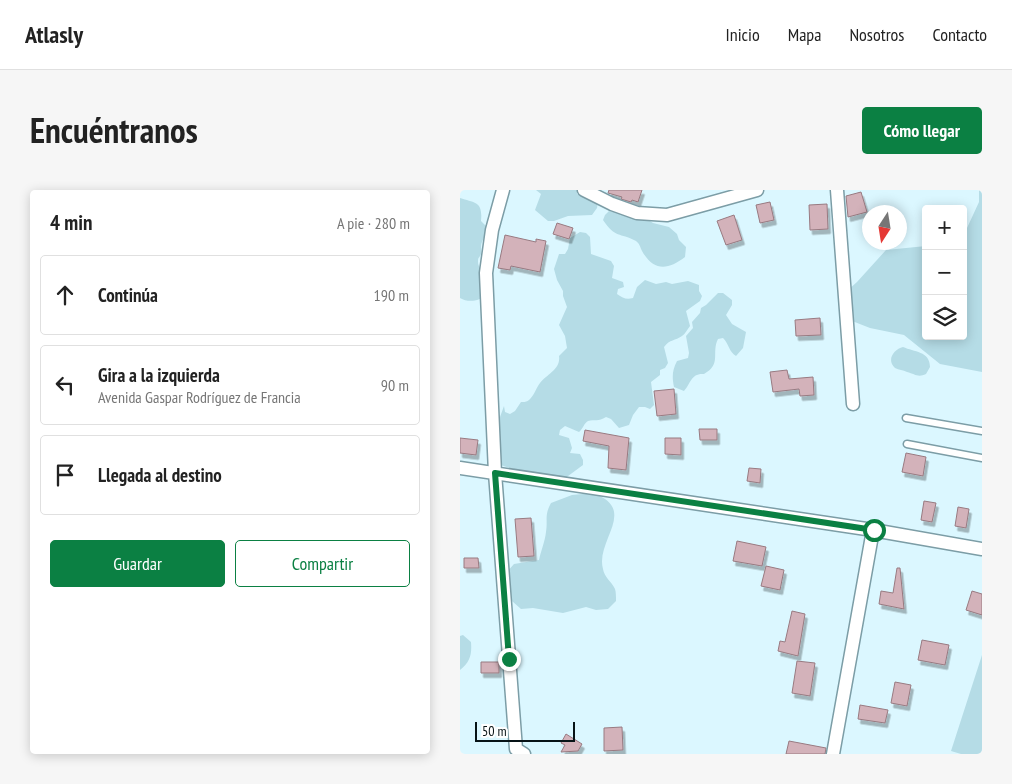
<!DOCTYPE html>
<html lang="es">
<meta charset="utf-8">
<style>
body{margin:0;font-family:"PT Sans Narrow",sans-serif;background:#f6f6f6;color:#222}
.controls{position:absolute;right:15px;top:15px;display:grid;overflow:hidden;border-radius:5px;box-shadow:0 2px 12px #0003}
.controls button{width:45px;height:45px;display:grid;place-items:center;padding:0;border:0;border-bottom:1px solid #e0e0e0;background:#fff;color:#222;font:25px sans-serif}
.compass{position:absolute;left:402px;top:15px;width:45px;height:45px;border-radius:50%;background:#fff;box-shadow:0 2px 12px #0003;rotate:192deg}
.scale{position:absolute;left:15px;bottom:12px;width:100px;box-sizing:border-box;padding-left:5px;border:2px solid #071316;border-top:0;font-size:14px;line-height:18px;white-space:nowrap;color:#071316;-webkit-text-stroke:4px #fff;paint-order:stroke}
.stop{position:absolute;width:15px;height:15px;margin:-11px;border:4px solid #0b8043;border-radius:50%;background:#fff}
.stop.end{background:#0b8043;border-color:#fff;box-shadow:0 1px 5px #0008}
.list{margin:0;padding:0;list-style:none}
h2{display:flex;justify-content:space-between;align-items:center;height:65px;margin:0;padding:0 20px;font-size:21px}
h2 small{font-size:16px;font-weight:400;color:#767676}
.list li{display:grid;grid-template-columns:32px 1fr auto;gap:15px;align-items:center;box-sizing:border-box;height:80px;margin:0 10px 10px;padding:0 10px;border:1px solid #e0e0e0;border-radius:5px}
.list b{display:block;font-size:19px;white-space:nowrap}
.list p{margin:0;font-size:16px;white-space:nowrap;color:#767676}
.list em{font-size:16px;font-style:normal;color:#767676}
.actions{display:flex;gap:10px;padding:15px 20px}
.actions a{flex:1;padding:11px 0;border:1px solid #0b8043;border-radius:5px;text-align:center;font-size:18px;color:#0b8043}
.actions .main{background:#0b8043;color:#fff}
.icon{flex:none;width:28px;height:28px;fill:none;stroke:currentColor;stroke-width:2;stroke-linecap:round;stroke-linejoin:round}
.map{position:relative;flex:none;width:522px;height:564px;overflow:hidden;border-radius:5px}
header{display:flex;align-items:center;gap:30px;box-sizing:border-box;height:70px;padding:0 25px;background:#fff;border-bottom:1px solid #e0e0e0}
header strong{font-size:24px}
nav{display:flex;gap:28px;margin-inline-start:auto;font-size:18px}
.intro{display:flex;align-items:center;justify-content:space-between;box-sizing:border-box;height:120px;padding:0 30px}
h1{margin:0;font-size:35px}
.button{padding:12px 22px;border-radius:5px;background:#0b8043;color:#fff;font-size:18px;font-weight:700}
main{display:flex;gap:30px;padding:0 30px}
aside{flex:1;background:#fff;border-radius:5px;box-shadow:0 2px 12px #0003}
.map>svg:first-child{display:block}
.green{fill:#b5dce6}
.building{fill:#d3b2ba;stroke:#987a81;filter:url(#shadow)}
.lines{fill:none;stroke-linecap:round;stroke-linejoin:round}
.service-casing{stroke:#7c9da6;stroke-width:9}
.minor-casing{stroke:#7c9da6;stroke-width:15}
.service{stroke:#fff;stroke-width:6}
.minor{stroke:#fff;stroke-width:12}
.route{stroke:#0b8043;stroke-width:6}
</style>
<header>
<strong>Atlasly</strong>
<nav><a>Inicio</a><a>Mapa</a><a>Nosotros</a><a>Contacto</a></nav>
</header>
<div class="intro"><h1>Encuéntranos</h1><a class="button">Cómo llegar</a></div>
<main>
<aside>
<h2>4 min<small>A pie · 280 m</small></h2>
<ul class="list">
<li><svg class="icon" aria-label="ahead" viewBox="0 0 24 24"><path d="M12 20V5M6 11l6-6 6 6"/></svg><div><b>Continúa</b></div><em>190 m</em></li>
<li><svg class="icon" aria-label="left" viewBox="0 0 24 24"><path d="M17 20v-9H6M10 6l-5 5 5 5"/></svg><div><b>Gira a la izquierda</b><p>Avenida Gaspar Rodríguez de Francia</p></div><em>90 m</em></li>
<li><svg class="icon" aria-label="arrive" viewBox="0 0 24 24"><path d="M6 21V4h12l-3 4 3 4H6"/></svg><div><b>Llegada al destino</b></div></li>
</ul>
<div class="actions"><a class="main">Guardar</a><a>Compartir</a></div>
</aside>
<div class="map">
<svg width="522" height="564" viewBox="0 0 522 564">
<defs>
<filter id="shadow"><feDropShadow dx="2.5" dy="4.5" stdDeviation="0" flood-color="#0004"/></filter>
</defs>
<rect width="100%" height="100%" fill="#dbf7ff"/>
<path class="green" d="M76 0H118L117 4 123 5 138 12 137 18 132 25 108 26 94 31H88L75 20 81 4Z
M519 0H522V182L480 174 444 145 410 138 387 129 379 108 397 92 426 60 466 56V146H503V41L507 38 519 12Z
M0 8C15 13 23 11 21 31L28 38C26 44 24 47 22 52 20 56 22 61 21 64 19 69 18 66 18 72 18 81 30 81 33 88 39 103 15 117 0 108Z
M149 21 184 27 193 33 209 37 217 44 219 50 226 57 225 67C208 80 194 82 182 61 180 57 180 54 176 51 159 42 156 49 143 30L145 25Z
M120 42 126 43 130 47 131 64 151 71 154 76 152 88 163 92 164 97 158 99 157 104C163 108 166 110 173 108L177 97 185 90 196 94 206 92 212 94 228 91 239 95V101L242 106 240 111 226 121 230 136C227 140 225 144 222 146 215 151 210 149 204 157L208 173 205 178 200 180V185L191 192 194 215 190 219 185 217H179L173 225 169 235 159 238 151 229 146 227C138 232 135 229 128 231 124 233 123 239 119 242L105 236 100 240 99 245 109 248 112 258 110 263 120 264 123 270V275L104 289 61 282C54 277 47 279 40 274L35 232 40 227 44 216 45 222 50 224 55 221 61 212C65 212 66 212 69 210 74 206 76 198 80 193 87 184 101 179 99 166L107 158 105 146 99 135 107 117 103 106V101L97 90 94 79 99 64H105L108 59 110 48Z
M258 103H263L272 110V115L266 125 272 134 286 142 283 158 276 166C269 162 269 154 263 148L258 149C251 163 262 174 244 184 231 183 231 193 224 201L214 197C212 187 212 181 217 171L228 168 229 163 226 146 233 138 232 132 240 123 241 118 246 115Z
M443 157C454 162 470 161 470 177L466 184C458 188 455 184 447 182 443 180 439 180 435 178 426 170 434 159 443 157Z
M133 303C179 320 135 350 143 379 144 387 152 392 155 399 156 402 156 407 156 411L148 419 136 420 126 417 103 423 73 418 61 419 44 404 47 382 54 374 79 370C81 361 85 351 86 342 88 329 84 326 91 313L112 305Z
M3 445 11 452C12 465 10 472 0 480V446Z
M522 465V564H501L491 561Z"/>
<path class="building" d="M149 0H182L178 12 172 10 171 12 161 9 162 7 148 3Z
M401 2 407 22 388 27 386 6Z
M310 12 314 30 300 33 296 15Z
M367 14 368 39 350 40 349 15Z
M274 25 282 50 266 55 257 31Z
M97 33 113 38 109 49 93 44Z
M45 45 76 52V49L86 51 80 82 51 76 50 80 38 78Z
M360 128 361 145 336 146 335 130Z
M327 180 329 189 353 187 354 205 340 206 339 199 313 202 310 182Z
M214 199 216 224 197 226 194 201Z
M239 239H257V250H240Z
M125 240 169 248 166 280 148 278 149 256 123 251Z
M0 248 18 250 16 265 0 263Z
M205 248H221V265L205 264Z
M446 263 466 267 463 286 442 282Z
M289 278 301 279 300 293 287 291Z
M464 311 476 313 472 332 461 330Z
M498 317 509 319 506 338 495 336Z
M71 328 74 366 58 367 55 329Z
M277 351 306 357 302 376 273 371Z
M4 368H18L19 378H4Z
M306 376 324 380 320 400 301 396Z
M437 378H440L444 419 419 414 421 401 433 403Z
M512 401 522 404V425L506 420Z
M332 421 345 424 338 466 318 461 320 451 325 452Z
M462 450 489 455 485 475 458 470Z
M337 471 355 473 350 506 332 503Z
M21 472H39V483H21Z
M435 492 451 495 447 516 431 513Z
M400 515 428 520 425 533 398 529Z
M162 537 163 560 144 561V538Z
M106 544 122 554 118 561 101 562 105 555 101 553Z
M329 551 366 558 365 564H326Z"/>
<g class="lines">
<defs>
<path id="service" d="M446 228 522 241
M447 254 522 268"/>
<path id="minor" d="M43 0 32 40 26 83 35 283 56 559 64 564
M124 0 152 14 177 23 207 25 297 0
M377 0 393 214
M0 278 413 340 522 359
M373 564 413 340"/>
</defs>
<use href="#service" class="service-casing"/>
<use href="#minor" class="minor-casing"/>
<use href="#service" class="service"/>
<use href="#minor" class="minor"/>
</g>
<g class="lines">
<path class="route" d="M49 469 35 283 414 340"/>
</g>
</svg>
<div class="controls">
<button>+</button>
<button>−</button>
<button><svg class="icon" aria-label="layers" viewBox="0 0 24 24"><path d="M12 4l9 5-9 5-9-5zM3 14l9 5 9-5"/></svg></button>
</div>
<svg class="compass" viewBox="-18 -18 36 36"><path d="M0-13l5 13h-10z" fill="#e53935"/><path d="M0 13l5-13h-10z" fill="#767676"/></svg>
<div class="scale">50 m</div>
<div class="stop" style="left:414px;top:340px"></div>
<div class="stop end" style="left:49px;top:469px"></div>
</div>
</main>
